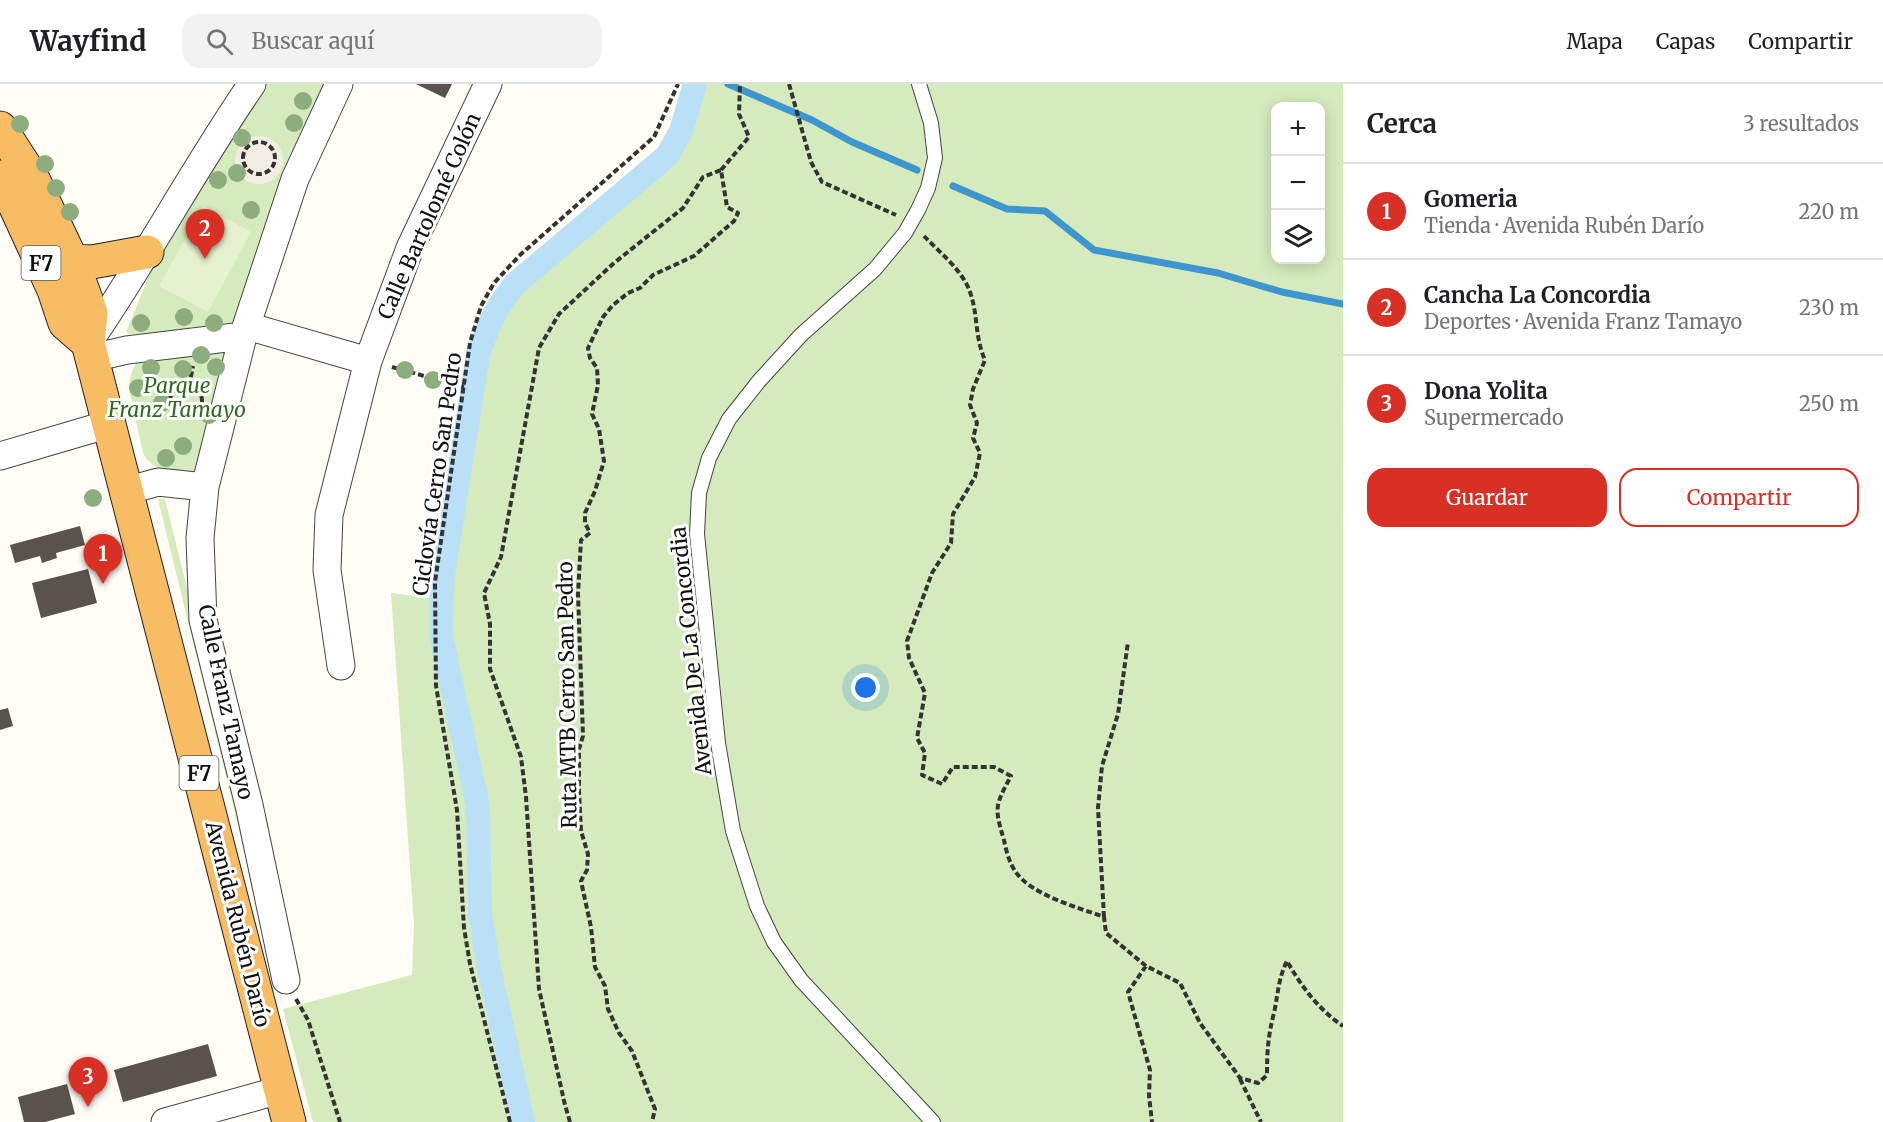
<!DOCTYPE html>
<html lang="es">
<meta charset="utf-8">
<style>
body{margin:0;font-family:Merriweather,serif;background:#f2f2f2;color:#202124}
.controls{position:absolute;right:18px;top:18px;display:grid;overflow:hidden;border-radius:12px;box-shadow:0 3px 15px #0003}
.controls button{width:54px;height:54px;display:grid;place-items:center;padding:0;border:0;border-bottom:2px solid #e0e0e0;background:#fff;color:#202124;font:30px sans-serif}
.you{position:absolute;left:866px;top:604px;width:21px;height:21px;margin:-15px;border:4px solid #fff;border-radius:50%;background:#1a73e8;box-shadow:0 0 0 9px #1a73e833}
.badge{display:grid;place-items:center;width:39px;height:39px;border-radius:50%;background:#d93025;color:#fff;font-size:20px;font-weight:700}
.pin{position:absolute;translate:-50% -50px;filter:drop-shadow(0 2px 3px #0008)}
.pin::after{content:'';position:absolute;top:32px;width:21px;height:18px;background:inherit;clip-path:polygon(0 0,100% 0,50% 100%)}
.list{margin:0;padding:0;list-style:none}
h2{display:flex;justify-content:space-between;align-items:center;height:78px;margin:0;padding:0 24px;font-size:26px}
h2 small{font-size:20px;font-weight:400;color:#757577}
.list li{display:grid;grid-template-columns:39px 1fr auto;gap:18px;align-items:center;box-sizing:border-box;height:96px;padding:0 24px;border-top:2px solid #e0e0e0}
.list b{display:block;font-size:22px;white-space:nowrap}
.list p{margin:0;font-size:20px;white-space:nowrap;color:#757577}
.list em{font-size:20px;font-style:normal;color:#757577}
.actions{display:flex;gap:12px;padding:18px 24px}
.actions a{flex:1;padding:14px 0;border:2px solid #d93025;border-radius:18px;text-align:center;font-size:21px;color:#d93025}
.actions .main{background:#d93025;color:#fff}
.icon{flex:none;width:33px;height:33px;fill:none;stroke:currentColor;stroke-width:2;stroke-linecap:round;stroke-linejoin:round}
.map{position:relative;flex:none;width:1343px;height:1038px;overflow:hidden}
header{display:flex;align-items:center;gap:36px;box-sizing:border-box;height:84px;padding:0 30px;background:#fff;border-bottom:2px solid #e0e0e0}
header strong{font-size:28px}
nav{display:flex;gap:33px;margin-inline-start:auto;font-size:21px}
.search{width:420px;height:54px;background:#f2f2f2;display:flex;align-items:center;gap:15px;box-sizing:border-box;padding:0 21px;border-radius:18px;color:#757577;font-size:22px}
main{display:flex}
aside{flex:1;background:#fff}
.map>svg:first-child{display:block}
.green{fill:#d5ebbd;fill-rule:evenodd}
.pitch{fill:#e6f2cf}
.plaza{fill:#f1ede2}
.lines{fill:none;stroke-linecap:round;stroke-linejoin:round}
.stream{stroke:#3f96cf;stroke-width:7}
.canal{stroke:#b9e0f7;stroke-width:24}
.building{fill:#5a524d}
.service-casing{stroke:#444;stroke-width:16}
.minor-casing{stroke:#444;stroke-width:29}
.trunk-casing{stroke:#222;stroke-width:35}
.path{stroke:#333;stroke-width:4;stroke-dasharray:6 3;stroke-linecap:butt}
.service{stroke:#fff;stroke-width:14}
.minor{stroke:#fff;stroke-width:27}
.trunk{stroke:#f7bc64;stroke-width:33}
.tree{fill:#8dad7f}
.labels{text-anchor:middle;dominant-baseline:central;stroke-width:6;stroke-linejoin:round;paint-order:stroke}
.shield{fill:#fff;stroke:#585858;stroke-width:1.5}
.shield-label{font-size:20px;font-weight:bold;fill:#111}
.street-label{font-size:21px;fill:#111;stroke:#fff}
.park-label{font-size:21px;font-style:italic;fill:#2f6b1f;stroke:#fff}
</style>
<header>
<strong>Wayfind</strong>
<div class="search"><svg class="icon" aria-label="search" viewBox="0 0 24 24"><circle cx="10" cy="10" r="6"/><path d="M15 15l6 6"/></svg>Buscar aquí</div>
<nav><a>Mapa</a><a>Capas</a><a>Compartir</a></nav>
</header>
<main>
<div class="map">
<svg width="1343" height="1038" viewBox="0 0 1343 1038">
<rect width="100%" height="100%" fill="#fffdf5"/>
<path class="green" d="M264 0H329L233 243 138 254 126 248 162 159Z
M703 0H1343V1038H313L283 925 158 415H165L240 718 283 925 412 891 414 841 391 509 447 516 486 269 501 227 544 180 644 100 668 78 685 56ZM1276 22H1320V176H1276Z
M231 266 199 392C178 389 154 390 143 369L129 305C129 292 133 284 140 273Z"/>
<path class="pitch" d="M203 122 251 148 208 228 159 202Z"/>
<path class="plaza" d="M235 76a24 24 0 1 1 48 0a24 24 0 1 1-48 0Z"/>
<g class="lines">
<path class="stream" d="M728 0 812 36 852 58 917 86
M953 102 1007 125 1045 127 1094 166 1218 189 1282 208 1343 220"/>
<path class="canal" d="M523 1038 489 884 480 830 478 722 441 552 442 497 478 271C488 241 495 225 515 200L667 72 681 47 695 0"/>
</g>
<path class="building" d="M416 0H452L445 14Z
M80 442 85 461 56 469 57 474 42 479 40 472 15 479 10 461Z
M88 485 97 519 41 534 32 499Z
M8 624 13 642 0 646V626Z
M208 960 217 992 123 1018 114 986Z
M67 1000 75 1030 45 1038H24L18 1013Z"/>
<g class="lines">
<defs>
<path id="service" d="M919 0 931 39 935 74 928 104 918 126 905 149 875 185 801 251 759 297 729 335 709 374 699 409 697 450 718 659 733 747 757 822 774 858 801 896 933 1038"/>
<path id="minor" d="M247 242 368 277
M88 259C146 175 194 84 252 0
M92 274 127 266 243 252
M0 372 109 340
M126 407 158 398 205 403
M341 582 327 486 329 431 368 277 410 164 488 0
M286 896 249 721 203 536 200 454 205 403 243 252 295 95 339 0
M165 1038 280 1006"/>
<path id="trunk" d="M0 44 33 95 72 177 91 229 88 259 289 1038
M0 93 8 106 54 206 65 239 88 259
M72 177 92 178 147 168"/>
</defs>
<use href="#service" class="service-casing"/>
<use href="#minor" class="minor-casing"/>
<use href="#trunk" class="trunk-casing"/>
<path class="path" d="M789 0 811 78 822 98 896 131
M243 74a16 16 0 1 1 32 0a16 16 0 1 1-32 0Z
M721 86 749 53 739 30 740 0
M924 152C940 169 964 187 971 211 978 233 975 254 985 276L973 305 970 321 977 339 973 354 980 369 975 393 953 430 951 459 932 489 907 557 909 574 925 609 917 654 925 669 922 691 942 700 953 683H994L1011 692C995 722 994 723 1004 756 1006 766 1009 778 1015 787 1031 811 1077 823 1104 833L1106 849 1146 882 1180 899 1200 939 1240 994 1258 999 1267 991C1267 967 1268 952 1274 929 1278 911 1278 895 1287 877 1301 902 1319 926 1343 942
M392 283 464 303
M170 317a16 16 0 1 1 32 0a16 16 0 1 1-32 0Z
M189 302 193 282
M134 328 171 322
M1104 833 1098 724 1102 682 1118 630 1128 558
M1146 882 1128 908 1150 986 1149 1012 1152 1038
M296 915 308 936 340 1038
M1240 995 1261 1038
M510 1038 470 880 464 844 457 726 436 602 435 498 470 259 481 222 494 199 520 171 654 53 678 0
M570 1038 565 1021 539 905 526 713 521 673 490 585V540L484 509 501 473 539 264 559 230 614 179 683 124 703 93 721 86 727 123 738 129 734 137 694 172 653 191 640 204 628 209 613 221 603 233 588 264 590 274 597 284 598 301 592 330 599 345 604 377 595 407 585 429V439L590 449 581 456 578 510 583 652 579 665V707L581 747 588 770 587 786 581 797 591 843 595 883 605 902 608 925 619 949 632 967 655 1025 652 1038"/>
<use href="#service" class="service"/>
<use href="#minor" class="minor"/>
<use href="#trunk" class="trunk"/>
</g>
<g class="tree">
<circle cx="303" cy="17" r="9"/>
<circle cx="294" cy="39" r="9"/>
<circle cx="20" cy="40" r="9"/>
<circle cx="242" cy="54" r="9"/>
<circle cx="45" cy="80" r="9"/>
<circle cx="237" cy="89" r="9"/>
<circle cx="218" cy="96" r="9"/>
<circle cx="56" cy="104" r="9"/>
<circle cx="251" cy="126" r="9"/>
<circle cx="70" cy="128" r="9"/>
<circle cx="184" cy="233" r="9"/>
<circle cx="141" cy="239" r="9"/>
<circle cx="214" cy="239" r="9"/>
<circle cx="201" cy="271" r="9"/>
<circle cx="216" cy="283" r="9"/>
<circle cx="151" cy="284" r="9"/>
<circle cx="183" cy="285" r="9"/>
<circle cx="405" cy="286" r="9"/>
<circle cx="433" cy="296" r="9"/>
<circle cx="138" cy="304" r="9"/>
<circle cx="162" cy="319" r="9"/>
<circle cx="209" cy="331" r="9"/>
<circle cx="183" cy="362" r="9"/>
<circle cx="166" cy="374" r="9"/>
<circle cx="93" cy="414" r="9"/>
</g>
<g class="labels">
<g class="shield">
<rect x="21.5" y="162" width="39" height="34" rx="4.5"/>
<rect x="179.5" y="672" width="39" height="34" rx="4.5"/>
</g>
<g class="shield-label">
<text x="41" y="179">F7</text>
<text x="199" y="689">F7</text>
</g>
<g class="street-label">
<text transform="translate(429 132) rotate(-66)">Calle Bartolomé Colón</text>
<text transform="translate(437 390) rotate(-82)">Ciclovía Cerro San Pedro</text>
<text transform="translate(691 567) rotate(-96)">Avenida De La Concordia</text>
<text transform="translate(567 611) rotate(-91)">Ruta MTB Cerro San Pedro</text>
<text transform="translate(226 618) rotate(78)">Calle Franz Tamayo</text>
<text transform="translate(238 840) rotate(76)">Avenida Rubén Darío</text>
</g>
<g class="park-label">
<text x="177" y="301">Parque<tspan x="177" dy="24">Franz Tamayo</tspan></text>
</g>
</g>
</svg>
<div class="controls">
<button>+</button>
<button>−</button>
<button><svg class="icon" aria-label="layers" viewBox="0 0 24 24"><path d="M12 4l9 5-9 5-9-5zM3 14l9 5 9-5"/></svg></button>
</div>
<div class="you"></div>
<div class="pin badge" style="left:103px;top:500px">1</div>
<div class="pin badge" style="left:205px;top:175px">2</div>
<div class="pin badge" style="left:88px;top:1023px">3</div>
</div>
<aside>
<h2>Cerca<small>3 resultados</small></h2>
<ul class="list">
<li><span class="badge">1</span><div><b>Gomeria</b><p>Tienda · Avenida Rubén Darío</p></div><em>220 m</em></li>
<li><span class="badge">2</span><div><b>Cancha La Concordia</b><p>Deportes · Avenida Franz Tamayo</p></div><em>230 m</em></li>
<li><span class="badge">3</span><div><b>Dona Yolita</b><p>Supermercado</p></div><em>250 m</em></li>
</ul>
<div class="actions"><a class="main">Guardar</a><a>Compartir</a></div>
</aside>
</main>
